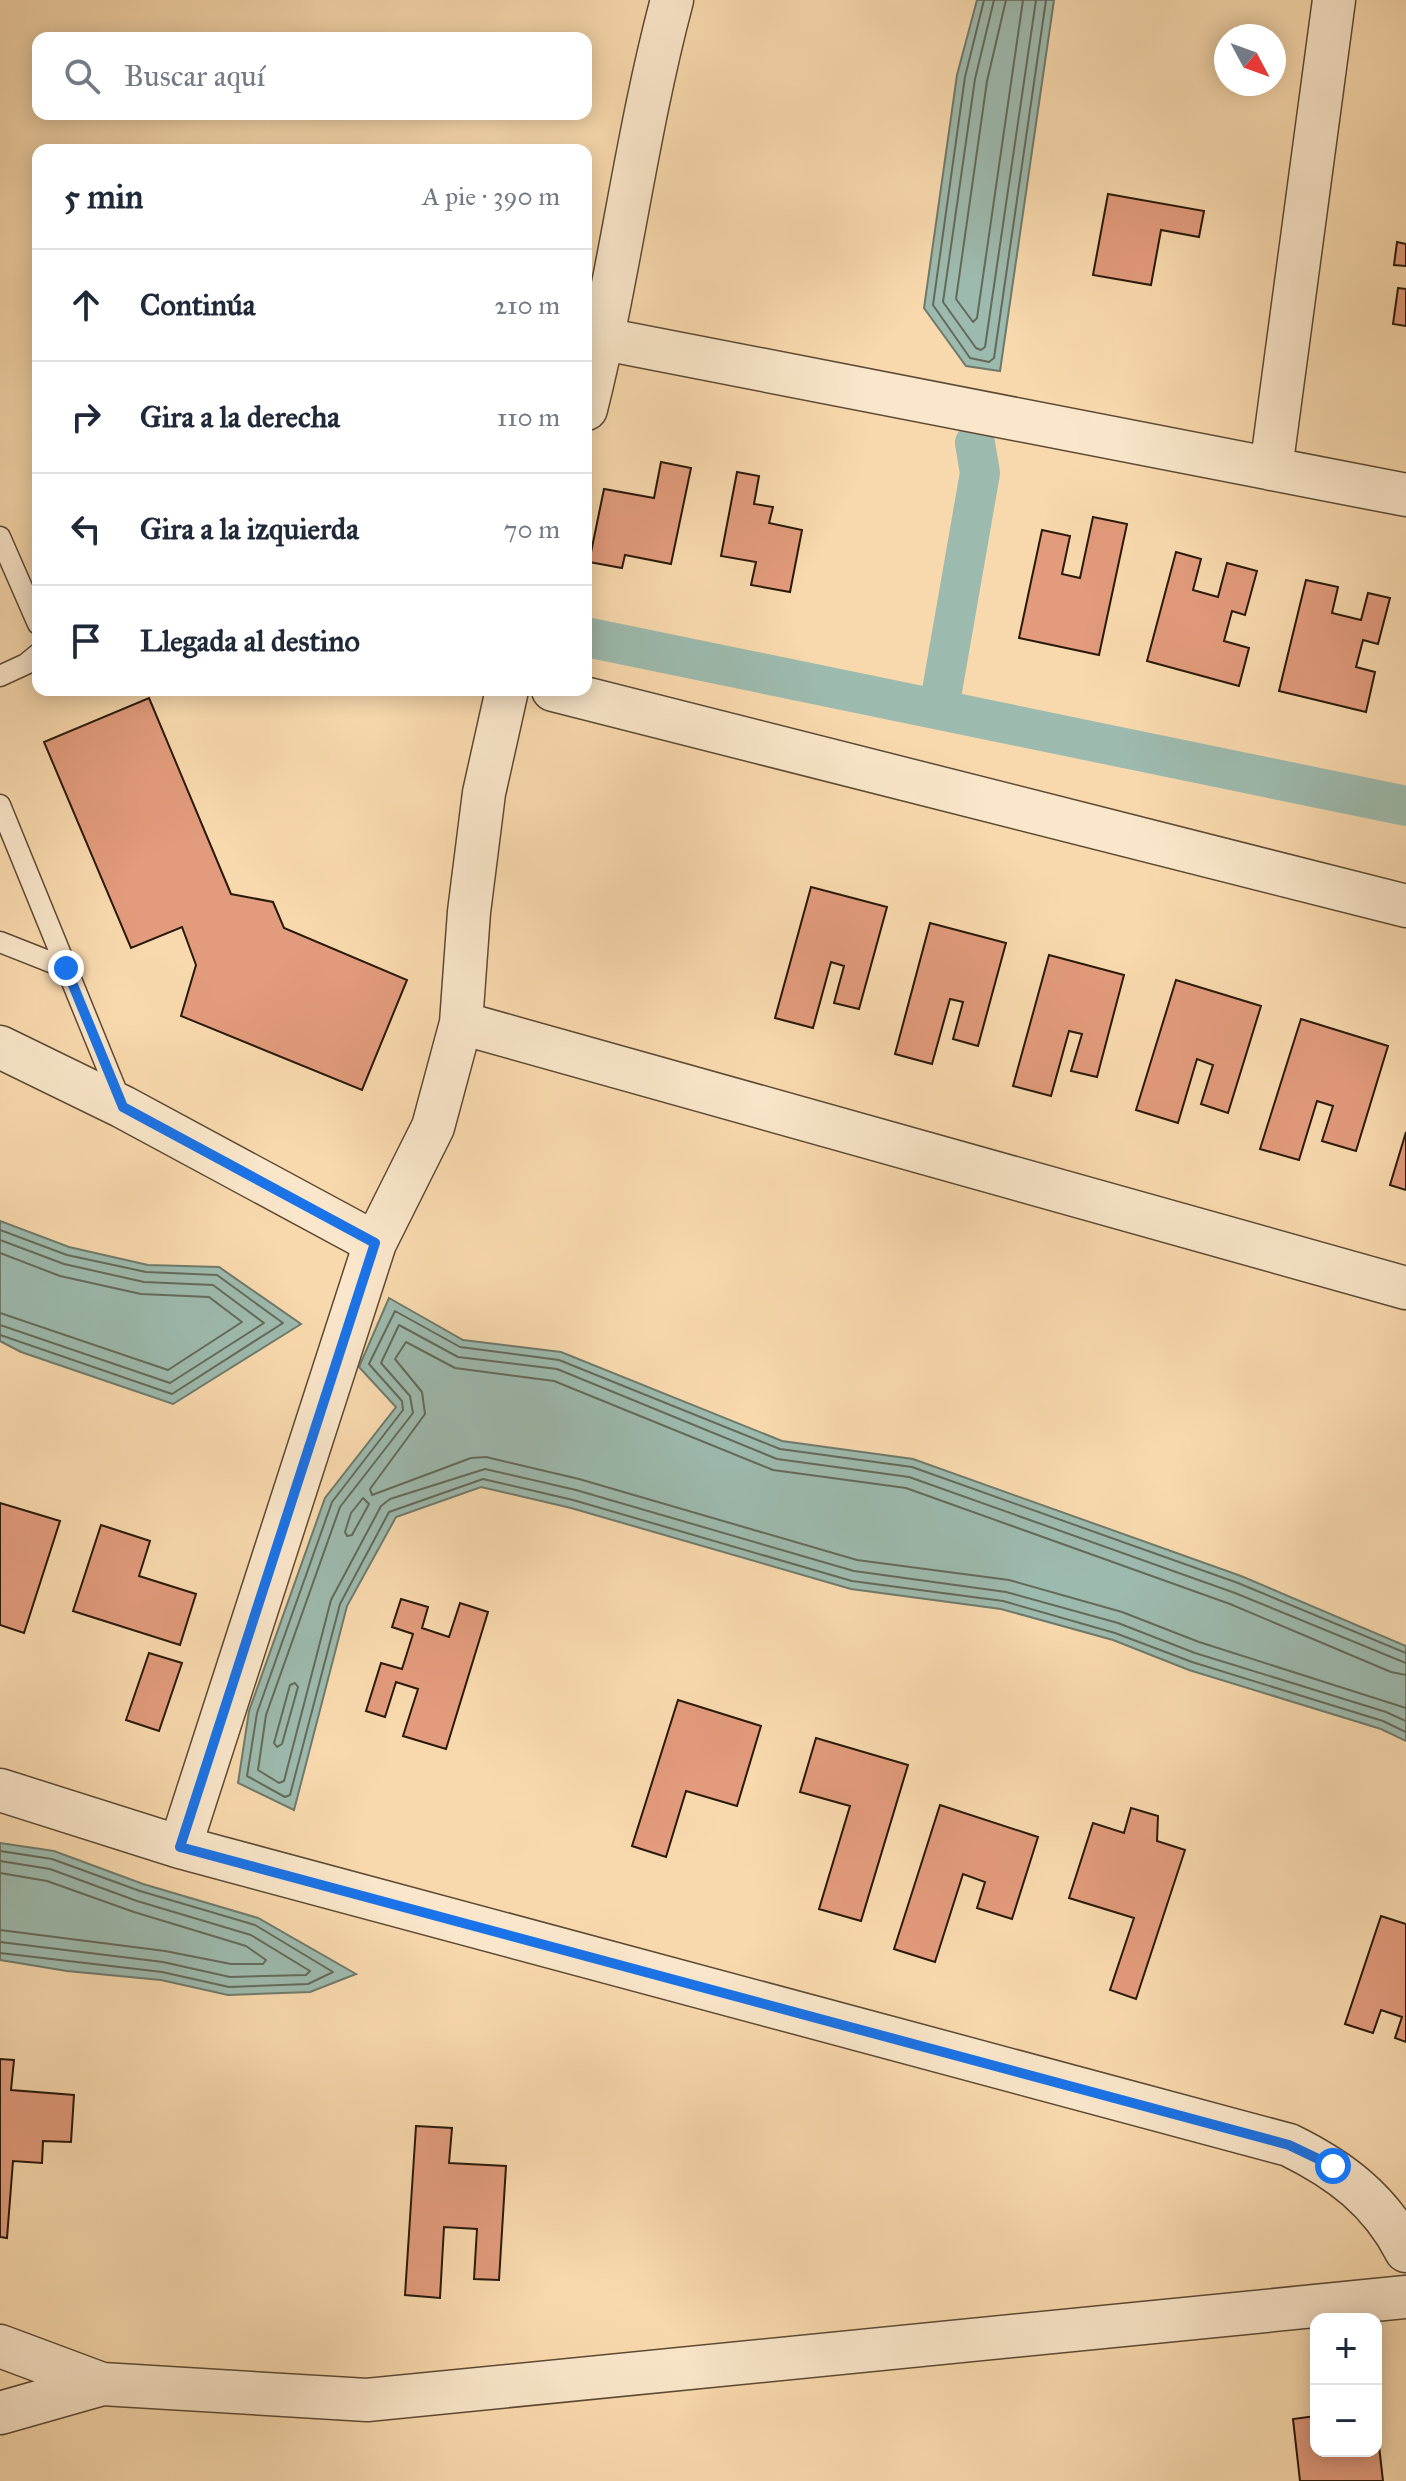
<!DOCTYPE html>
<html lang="es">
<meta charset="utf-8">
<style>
body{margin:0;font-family:"IM FELL Great Primer",serif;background:#f6f6f7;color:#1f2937}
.controls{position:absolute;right:24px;bottom:24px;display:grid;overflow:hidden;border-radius:16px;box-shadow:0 4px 20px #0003}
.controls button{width:72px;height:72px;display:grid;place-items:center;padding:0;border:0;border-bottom:2px solid #e0e1e3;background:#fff;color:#1f2937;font:40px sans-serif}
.compass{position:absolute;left:1214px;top:24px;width:72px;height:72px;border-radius:50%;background:#fff;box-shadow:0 4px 20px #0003;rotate:131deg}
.stop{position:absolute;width:24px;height:24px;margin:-18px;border:6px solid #1a73e8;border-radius:50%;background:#fff}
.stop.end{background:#1a73e8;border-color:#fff;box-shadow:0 2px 8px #0008}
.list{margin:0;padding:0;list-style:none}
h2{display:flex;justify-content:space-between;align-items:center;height:104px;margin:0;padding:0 32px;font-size:34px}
h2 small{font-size:26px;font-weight:400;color:#747a83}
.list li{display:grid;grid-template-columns:52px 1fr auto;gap:24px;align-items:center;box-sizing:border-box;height:112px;padding:0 32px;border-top:2px solid #e0e1e3}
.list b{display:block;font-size:30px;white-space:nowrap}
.list em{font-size:26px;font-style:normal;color:#747a83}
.icon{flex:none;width:44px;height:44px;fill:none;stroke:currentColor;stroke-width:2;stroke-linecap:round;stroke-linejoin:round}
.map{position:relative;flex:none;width:1406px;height:2481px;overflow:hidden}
.search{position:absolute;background:#fff;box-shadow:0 4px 20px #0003;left:32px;top:32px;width:560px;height:88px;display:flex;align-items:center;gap:20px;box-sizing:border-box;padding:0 28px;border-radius:16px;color:#747a83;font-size:30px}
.panel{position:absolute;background:#fff;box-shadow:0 4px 20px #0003;left:32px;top:144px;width:560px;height:552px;border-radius:16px}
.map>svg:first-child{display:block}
.water{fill:#9dbaae;stroke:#6f7a6c;stroke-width:2}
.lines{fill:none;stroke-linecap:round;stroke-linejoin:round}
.shore{stroke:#636a5c;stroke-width:2}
.canal{stroke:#9dbaae;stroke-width:40}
.building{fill:#e29b7c;stroke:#29190a;stroke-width:2}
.lane-casing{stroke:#5d4933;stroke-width:23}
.street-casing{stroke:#5d4933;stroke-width:45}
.lane{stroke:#fae6ca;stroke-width:20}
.street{stroke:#fae6ca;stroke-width:42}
.route{stroke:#1a73e8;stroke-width:10}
</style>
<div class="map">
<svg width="1406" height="2481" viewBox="0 0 1406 2481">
<rect width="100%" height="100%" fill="#f8d9ad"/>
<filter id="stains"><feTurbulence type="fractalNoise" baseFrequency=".0025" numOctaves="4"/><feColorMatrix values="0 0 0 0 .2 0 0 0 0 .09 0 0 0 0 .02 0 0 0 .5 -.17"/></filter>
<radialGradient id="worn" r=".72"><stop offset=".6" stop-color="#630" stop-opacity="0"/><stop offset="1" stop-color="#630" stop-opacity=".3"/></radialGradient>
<path class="water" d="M977 0H1054L1000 371 966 366 924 308 957 75Z
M0 1221 69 1247 148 1265 219 1267 301 1324 173 1404 21 1352 0 1341Z
M389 1298 463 1340 561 1352 782 1441 913 1459 1241 1576 1406 1646V1741L1381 1729 1189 1670 1113 1640 1001 1609 851 1589 571 1508 481 1487 396 1517 347 1606 294 1810 238 1783 249 1711 325 1498 396 1407 359 1367Z
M0 1843 54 1851 143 1884 258 1918 356 1974 310 1992 228 1995 161 1980 67 1971 0 1960Z"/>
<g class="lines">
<path class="shore" d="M984 0 965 77 933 305 970 358 989 362 994 358 1046 0
M994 0 975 79 943 302 976 348 981 350 985 347 1036 0
M1006 0 987 81 956 299 973 322 977 318 1023 0
M0 1230 67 1255 146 1272 217 1275 283 1323 172 1394 0 1335
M0 1240 64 1264 144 1282 213 1285 264 1323 170 1383 0 1325
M0 1253 60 1276 141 1294 209 1297 242 1322 168 1370 0 1313
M363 1498 369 1504 352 1535 347 1536 345 1532 351 1513Z
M1406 1653 1238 1583 912 1467 780 1449 559 1360 460 1347 395 1311 369 1364 402 1401 403 1410 332 1502 257 1713 247 1776 285 1797 290 1795 340 1604 389 1512 483 1479 573 1500 852 1581 1003 1601 1115 1633 1192 1662 1383 1721 1406 1732
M1406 1663 1235 1593 909 1477 777 1459 557 1369 458 1357 399 1325 381 1363 410 1396 413 1413 340 1507 266 1715 258 1770 279 1783 284 1781 331 1600 381 1506 390 1499 485 1469 576 1490 854 1571 1006 1592 1118 1623 1195 1653 1386 1712 1406 1721
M1406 1675 1391 1672 1230 1604 906 1488 773 1470 554 1381 455 1368 406 1342 395 1359 422 1392 425 1414 370 1489 372 1495 471 1458 486 1457 579 1479 857 1560 1009 1580 1122 1612 1199 1642 1406 1708
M295 1683 298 1687 282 1744 277 1747 274 1743 290 1685Z
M0 1851 52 1859 140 1891 255 1925 333 1972 308 1984 229 1987 162 1972 0 1953
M0 1861 50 1869 137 1901 251 1935 310 1971 306 1975 230 1977 163 1962 0 1942
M0 1873 47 1881 134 1912 246 1946 266 1960 263 1964H231L165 1951 0 1930"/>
<path class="canal" d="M586 637 1406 806
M939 708 980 473 975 443"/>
</g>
<path class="building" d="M1108 194 1204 211 1199 237 1161 230 1151 285 1093 275Z
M1397 242 1406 244V266L1394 265Z
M1398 288 1406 289V326L1393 324Z
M661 462 691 468 671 564 625 555 622 568 589 562 604 489 654 498Z
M737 472 759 476 754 504 773 507 769 523 802 530 790 592 751 585 756 562 721 556Z
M1093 517 1127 524 1099 655 1019 638 1042 530 1070 536 1062 574 1080 578Z
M1176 552 1201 559 1193 590 1218 597 1227 563 1257 571 1245 615 1232 611 1224 641 1249 648 1239 686 1147 661Z
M1306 580 1338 587 1332 613 1361 620 1368 593 1390 598 1378 644 1363 640 1356 667 1375 672 1366 712 1279 691Z
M149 698 231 894 273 902 284 928 407 980 362 1090 181 1016 196 965 182 927 131 948 44 742Z
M811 887 887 907 859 1009 834 1003 844 966 831 962 813 1028 775 1018Z
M930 923 1006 943 978 1046 953 1039 963 1002 950 999 932 1064 895 1054Z
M1049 955 1124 975 1097 1077 1071 1071 1082 1034 1069 1031 1051 1096 1013 1086Z
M1176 980 1261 1006 1228 1113 1201 1104 1213 1065 1197 1059 1178 1123 1136 1110Z
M1301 1019 1388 1046 1356 1151 1322 1141 1333 1106 1317 1101 1299 1160 1260 1149Z
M1406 1132V1190L1390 1185Z
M0 1503 60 1521 24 1633 0 1625Z
M101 1525 150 1541 139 1576 196 1594 180 1645 73 1611Z
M401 1599 428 1607 422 1628 449 1637 460 1603 488 1612 446 1749 403 1736 418 1689 396 1682 385 1717 366 1711 381 1663 402 1669 413 1634 392 1627Z
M149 1653 182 1663 159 1731 126 1720Z
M678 1700 761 1726 737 1806 686 1791 666 1857 632 1846Z
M816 1738 908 1765 861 1921 819 1909 850 1806 800 1792Z
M940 1805 1038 1837 1012 1919 977 1908 985 1882 963 1874 935 1962 894 1949Z
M1131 1808 1158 1816 1157 1841 1185 1850 1136 1999 1110 1990 1134 1918 1069 1898 1093 1823 1124 1833Z
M1381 1916 1406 1924V2042L1395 2038 1402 2017 1381 2010 1373 2033 1345 2024Z
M0 2059 14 2060 11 2090 74 2095 71 2142 43 2141 42 2163 13 2161 7 2238 0 2237Z
M416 2126 452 2128 449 2163 506 2166 499 2280 474 2279 477 2229 444 2227 440 2298 405 2295Z
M1316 2416V2451H1376V2419L1383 2481H1300L1293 2419Z"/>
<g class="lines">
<defs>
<path id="lane" d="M0 537 38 624
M0 676 26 664 38 654
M0 805 121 1102
M0 942 66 968"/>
<path id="street" d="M604 339 1406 495
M586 409C620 274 636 135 672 0
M1271 469 1334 0
M553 690 1406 906
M461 1023 1406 1288
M0 1047 123 1107 375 1243
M0 1790 180 1847 1289 2145C1340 2170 1380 2200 1406 2251
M180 1847 375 1243 433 1127 461 1023 469 912 484 793 507 690
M0 2346 102 2384 367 2400 1406 2297
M0 2413 102 2384"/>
</defs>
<use href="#lane" class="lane-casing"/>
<use href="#street" class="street-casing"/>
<use href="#lane" class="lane"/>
<use href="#street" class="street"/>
</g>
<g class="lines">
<path class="route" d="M66 968 123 1107 375 1243 180 1847 1289 2145 1333 2166"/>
</g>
<rect width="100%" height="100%" filter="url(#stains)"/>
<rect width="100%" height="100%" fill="url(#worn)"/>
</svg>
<div class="controls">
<button>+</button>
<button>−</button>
</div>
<svg class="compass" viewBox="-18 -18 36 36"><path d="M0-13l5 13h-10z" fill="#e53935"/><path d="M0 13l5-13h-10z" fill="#747a83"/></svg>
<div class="stop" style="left:1333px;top:2166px"></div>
<div class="stop end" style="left:66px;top:968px"></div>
<div class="search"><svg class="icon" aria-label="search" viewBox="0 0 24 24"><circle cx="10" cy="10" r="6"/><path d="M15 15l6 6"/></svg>Buscar aquí</div>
<section class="panel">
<h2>5 min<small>A pie · 390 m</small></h2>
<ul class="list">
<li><svg class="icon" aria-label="ahead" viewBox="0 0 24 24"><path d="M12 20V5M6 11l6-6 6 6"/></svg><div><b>Continúa</b></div><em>210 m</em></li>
<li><svg class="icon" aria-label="right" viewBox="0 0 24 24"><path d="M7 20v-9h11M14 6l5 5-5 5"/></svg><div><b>Gira a la derecha</b></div><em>110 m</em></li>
<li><svg class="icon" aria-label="left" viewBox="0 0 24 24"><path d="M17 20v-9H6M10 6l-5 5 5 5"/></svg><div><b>Gira a la izquierda</b></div><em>70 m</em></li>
<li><svg class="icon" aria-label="arrive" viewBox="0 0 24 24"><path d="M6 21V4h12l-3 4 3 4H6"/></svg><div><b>Llegada al destino</b></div></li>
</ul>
</section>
</div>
